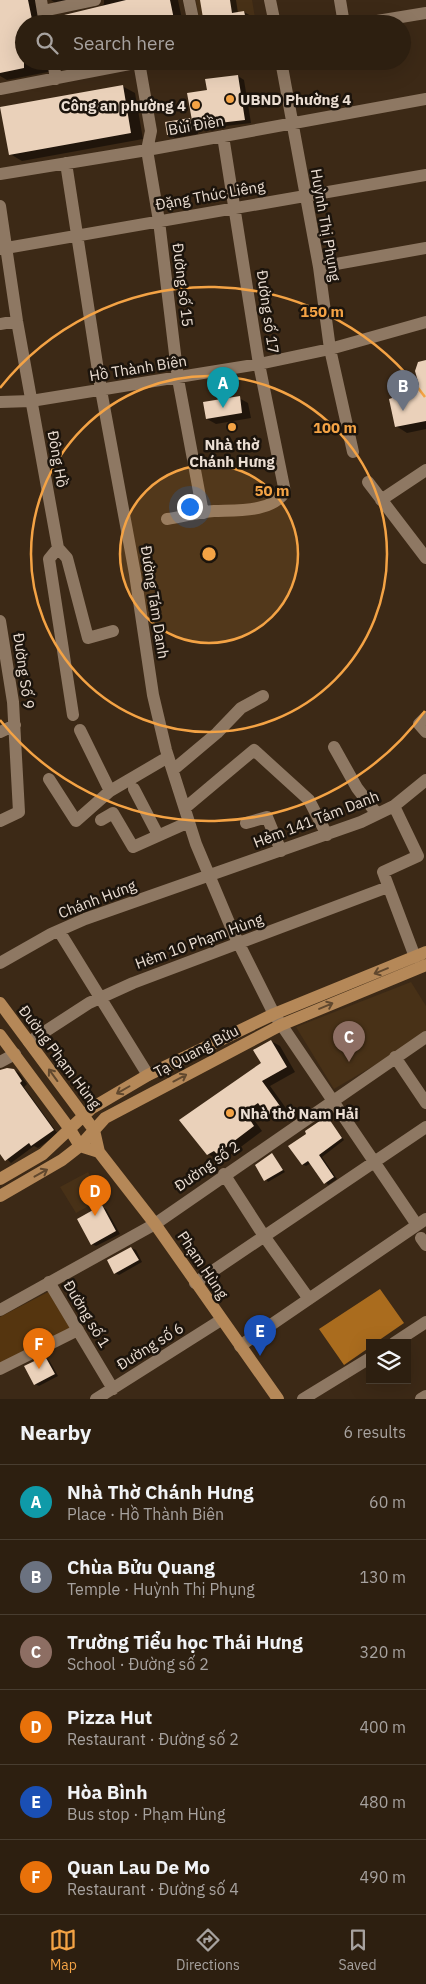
<!DOCTYPE html>
<meta charset="utf-8">
<style>
body{margin:0;font-family:"IBM Plex Sans",sans-serif;background:#392c1e;color:#f1f3f6}
.controls{position:absolute;right:15px;bottom:15px;display:grid;overflow:hidden;border-radius:0px;box-shadow:0 5px 20px #0002}
.controls button{width:45px;height:45px;display:grid;place-items:center;padding:0;border:0;border-bottom:1px solid #483d30;background:#2d1f10;color:#f1f3f6;font:25px sans-serif}
.you{position:absolute;left:189px;top:506px;width:18px;height:18px;margin:-12px;border:4px solid #fff;border-radius:50%;background:#1a73e8;box-shadow:0 0 0 8px #1a73e833}
.badge{display:grid;place-items:center;width:32px;height:32px;border-radius:50%;background:#f4a345;color:#fff;font-size:16px;font-weight:700}
.pin{position:absolute;translate:-50% -41px;filter:drop-shadow(0 1px 2px #0008)}
.pin::after{content:'';position:absolute;top:26px;width:18px;height:15px;background:inherit;clip-path:polygon(0 0,100% 0,50% 100%)}
.list{margin:0;padding:0;list-style:none}
h2{display:flex;justify-content:space-between;align-items:center;height:65px;margin:0;padding:0 20px;font-size:21px}
h2 small{font-size:16px;font-weight:400;color:#a7a29f}
.list li{display:grid;grid-template-columns:32px 1fr auto;gap:15px;align-items:center;box-sizing:border-box;height:75px;padding:0 20px;border-top:1px solid #483d30}
.list b{display:block;font-size:19px;white-space:nowrap}
.list p{margin:0;font-size:16px;white-space:nowrap;color:#a7a29f}
.list em{font-size:16px;font-style:normal;color:#a7a29f}
.icon{flex:none;width:28px;height:28px;fill:none;stroke:currentColor;stroke-width:2;stroke-linecap:round;stroke-linejoin:round}
.map{position:relative;flex:none;width:426px;height:1399px;overflow:hidden}
.search{position:absolute;background:#2d1f10;box-shadow:0 5px 20px #0002;left:15px;right:15px;top:15px;height:55px;display:flex;align-items:center;gap:12px;box-sizing:border-box;padding:0 18px;border-radius:28px;color:#a7a29f;font-size:19px}
.sheet{height:515px;background:#2d1f10}
nav{display:flex;justify-content:space-around;align-items:center;box-sizing:border-box;height:70px;border-top:1px solid #483d30;background:#2d1f10;font-size:14px;color:#a7a29f}
nav a{display:grid;justify-items:center;gap:2px}
nav .on{color:#f4a345}
.map>svg:first-child{display:block}
.built{fill:#483117}
.green{fill:#55350f}
.water{fill:#aa6c1e}
.shadow{fill:#0007}
.building{fill:#ead1ba}
.lines{fill:none;stroke-linecap:round;stroke-linejoin:round}
.minor{stroke:#8e7863;stroke-width:12}
.major{stroke:#b58858;stroke-width:12}
.oneway{stroke:#61482e}
.ring{fill:none;stroke:#f4a345;stroke-width:2.5}
.poi-dot{fill:#f4a345;stroke:#1c140c;stroke-width:2}
.labels{text-anchor:middle;dominant-baseline:central;stroke-width:5;stroke-linejoin:round;paint-order:stroke}
.poi-label{font-size:15px;font-weight:bold;fill:#ebded3;stroke:#1c140c;text-anchor:start}
.street-label{font-size:15px;fill:#ebded3;stroke:#1c140c}
.centre{fill:#f4a345;stroke:#1c140c;stroke-width:2.5}
.ring-label{font-size:15px;text-anchor:middle;font-weight:bold;fill:#f4a345;stroke:#1c140c;stroke-width:5;stroke-linejoin:round;paint-order:stroke}
</style>
<div class="map">
<svg width="426" height="1399" viewBox="0 0 426 1399">
<rect width="100%" height="100%" fill="#3c2916"/>
<path class="built" d="M196 0H252L256 24H200Z
M411 982 426 1006V1035L334 1089 296 1027Z
M88 1172 103 1198 76 1213 60 1187Z"/>
<path class="green" d="M50 1291 76 1326 0 1365V1317Z"/>
<path class="water" d="M380 1289 404 1323 375 1343H370V1347L344 1365 319 1329Z"/>
<path class="shadow" d="M0 0H38L43 24H24V61H51L53 71 7 80 0 76Z
M51 0H89L60 6Z
M104 0H178L183 24H63L98 9 104 4Z
M201 0H236L238 13 244 12 251 16 252 24H205Z
M73 61H102L80 66Z
M238 76 244 80 251 123 200 129 197 127 198 134 175 138 169 134 189 119 193 121 208 91Z
M122 86 135 93 143 139 22 161 10 154Z
M426 361V429L407 433 396 426 420 386Z
M239 398 248 403 251 418 216 424 207 419Z
M271 1041 280 1046 295 1072 270 1086 288 1111 277 1120 268 1115 264 1109 252 1117 262 1131 226 1158 222 1156 217 1159 208 1154 181 1120 263 1064Z
M14 1070 19 1073 27 1084 24 1087 58 1134 38 1148 34 1146 11 1163 0 1152V1071Z
M327 1118 344 1140 322 1157 337 1179 328 1185 311 1163 306 1166 302 1164 308 1134Z
M272 1155 285 1172 268 1182 256 1166Z
M102 1207 106 1209 120 1234 96 1246 92 1244Z
M131 1248 136 1250 142 1262 119 1275 115 1273Z
M45 1357 49 1360 58 1376 39 1386 35 1384Z"/>
<path class="building" d="M0 0H28L33 24H24V68L0 73Z
M126 0H170L175 24H62L60 16Z
M200 0H230L232 13 244 11 247 24H204Z
M238 75 245 120 193 126 187 93 207 90 205 79Z
M123 85 131 133 9 155 0 107Z
M190 118 192 131 167 135 165 122Z
M426 360V421L395 427 389 399 392 398 391 390 419 385 415 371 418 362Z
M240 396 242 413 206 419 203 402Z
M271 1040 287 1067 262 1081 280 1106 267 1116 258 1103 245 1112 254 1126 217 1154 214 1151 207 1155 179 1120 261 1063 253 1050Z
M7 1068 14 1069 22 1081 20 1083 54 1130 31 1146 29 1143 5 1161 0 1154V1070Z
M327 1116 342 1138 319 1155 334 1177 324 1184 308 1161 302 1165 288 1146 306 1134 305 1131Z
M272 1153 283 1170 264 1181 255 1165Z
M102 1205 116 1231 91 1245 77 1219Z
M131 1247 139 1260 114 1274 107 1260Z
M45 1356 55 1374 34 1385 24 1366Z"/>
<g class="lines">
<path class="minor" d="M41 0 45 24
M189 0 194 24
M270 0 275 24
M340 0 344 24
M43 11 95 0
M359 24 426 13
M53 61 56 79
M281 61 319 267 330 349 353 452
M139 62 151 131 147 150 159 221 178 379 203 513
M0 89 145 61
M66 163 101 390 135 574 153 695 166 750 196 844 233 932 274 1014 417 1225
M0 174 147 150 426 99
M0 206 17 321 58 548 49 559 73 715
M0 249 426 175
M319 267 426 248
M0 324 17 321
M0 402 31 401 259 364 330 349 426 322
M368 482 426 558
M381 500 426 470
M167 519C182 517 198 512 214 511 236 510 271 513 285 492L259 364 223 136
M58 548 67 558 88 638 113 631
M0 621 13 702 19 812 0 821
M426 717 419 724 426 732
M80 730 110 791
M0 732 15 725
M334 747 357 788 377 814
M173 770 217 733 241 708 263 696
M49 779 76 821 110 791 168 757
M134 789 158 835
M394 806 418 856 383 872 415 957
M185 808 254 750 309 800 327 835
M101 820 113 813 133 847 189 822
M246 823 267 817 281 851
M59 931 148 1075
M0 963 51 934 85 919 361 822 394 806 426 780
M29 1042 89 1003 133 983 388 887
M395 1057 426 1103
M0 1062 15 1054
M224 1174 264 1236 309 1299
M421 1238 426 1245
M49 1282 113 1389
M195 1283 426 1127
M0 1310 155 1224 426 1037
M394 1343 426 1322
M240 1346 426 1219
M0 1369 78 1330
M96 1399 221 1320
M303 1399 370 1358
M421 1399 426 1396"/>
<path class="major" d="M0 1003 94 1130 99 1152 155 1224 278 1399
M0 1035 69 1128 80 1146 99 1152
M0 1179 43 1154 92 1108 148 1075 274 1014 426 952
M0 1196 62 1160 80 1146 105 1118 281 1025 426 965"/>
</g>
<defs><path id="oneway-shaft" d="M-6 0H5M1.5-3L5.5 0L1.5 3" fill="none" stroke-width="1.6" stroke-linecap="round" stroke-linejoin="round" transform="scale(1.25)"/></defs>
<g class="oneway">
<use href="#oneway-shaft" transform="translate(381 971) rotate(158)"/>
<use href="#oneway-shaft" transform="translate(326 1006) rotate(-23)"/>
<use href="#oneway-shaft" transform="translate(53 1075) rotate(-126)"/>
<use href="#oneway-shaft" transform="translate(180 1078) rotate(-28)"/>
<use href="#oneway-shaft" transform="translate(123 1090) rotate(150)"/>
<use href="#oneway-shaft" transform="translate(41 1173) rotate(-29)"/>
</g>
<circle cx="209" cy="554" r="89" fill="#f4a345" fill-opacity=".12"/>
<g class="ring">
<circle cx="209" cy="554" r="89"/>
<circle cx="209" cy="554" r="178"/>
<path d="M425 711A267 267 0 0 1 0 720M0 388A267 267 0 0 1 425 397"/>
</g>
<g class="poi-dot">
<circle cx="230" cy="99" r="5"/>
<circle cx="196" cy="105" r="5"/>
<circle cx="232" cy="427" r="5"/>
<circle cx="230" cy="1113" r="5"/>
</g>
<g class="labels">
<g class="poi-label">
<text x="240" y="99">UBND Phường 4</text>
<text x="186" y="105" text-anchor="end">Công an phường 4</text>
<text x="232" y="444" text-anchor="middle">Nhà thờ<tspan x="232" dy="17">Chánh Hưng</tspan></text>
<text x="240" y="1113">Nhà thờ Nam Hải</text>
</g>
<g class="street-label">
<text transform="translate(196 125) rotate(-10)">Bùi Điền</text>
<text transform="translate(210 195) rotate(-10)">Đặng Thúc Liêng</text>
<text transform="translate(326 225) rotate(80)">Huỳnh Thị Phụng</text>
<text transform="translate(183 285) rotate(83)">Đường số 15</text>
<text transform="translate(268 312) rotate(82)">Đường số 17</text>
<text transform="translate(138 368) rotate(-9)">Hồ Thành Biên</text>
<text transform="translate(58 459) rotate(80)">Đông Hồ</text>
<text transform="translate(155 602) rotate(81)">Đường Tám Danh</text>
<text transform="translate(24 671) rotate(82)">Đường Số 9</text>
<text transform="translate(316 819) rotate(-21)">Hẻm 141 Tám Danh</text>
<text transform="translate(97 899) rotate(-21)">Chánh Hưng</text>
<text transform="translate(199 941) rotate(-20)">Hẻm 10 Phạm Hùng</text>
<text transform="translate(196 1051) rotate(-28)">Tạ Quang Bửu</text>
<text transform="translate(60 1057) rotate(53)">Đường Phạm Hùng</text>
<text transform="translate(207 1166) rotate(-35)">Đường số 2</text>
<text transform="translate(203 1265) rotate(56)">Phạm Hùng</text>
<text transform="translate(87 1314) rotate(59)">Đường số 1</text>
<text transform="translate(150 1346) rotate(-32)">Đường số 6</text>
</g>
</g>
<circle cx="209" cy="554" r="8" class="centre"/>
<g class="ring-label">
<text x="322" y="317">150 m</text>
<text x="335" y="433">100 m</text>
<text x="272" y="496">50 m</text>
</g>
</svg>
<div class="controls">
<button><svg class="icon" aria-label="layers" viewBox="0 0 24 24"><path d="M12 4l9 5-9 5-9-5zM3 14l9 5 9-5"/></svg></button>
</div>
<div class="you"></div>
<div class="pin badge" style="left:223px;top:408px;background:#0f9aa8">A</div>
<div class="pin badge" style="left:403px;top:411px;background:#6b7280">B</div>
<div class="pin badge" style="left:349px;top:1062px;background:#8d6e63">C</div>
<div class="pin badge" style="left:95px;top:1216px;background:#e8710a">D</div>
<div class="pin badge" style="left:260px;top:1356px;background:#1a4fb4">E</div>
<div class="pin badge" style="left:39px;top:1369px;background:#e8710a">F</div>
<div class="search"><svg class="icon" aria-label="search" viewBox="0 0 24 24"><circle cx="10" cy="10" r="6"/><path d="M15 15l6 6"/></svg>Search here</div>
</div>
<section class="sheet">
<h2>Nearby<small>6 results</small></h2>
<ul class="list">
<li><span class="badge" style="background:#0f9aa8">A</span><div><b>Nhà Thờ Chánh Hưng</b><p>Place · Hồ Thành Biên</p></div><em>60 m</em></li>
<li><span class="badge" style="background:#6b7280">B</span><div><b>Chùa Bửu Quang</b><p>Temple · Huỳnh Thị Phụng</p></div><em>130 m</em></li>
<li><span class="badge" style="background:#8d6e63">C</span><div><b>Trường Tiểu học Thái Hưng</b><p>School · Đường số 2</p></div><em>320 m</em></li>
<li><span class="badge" style="background:#e8710a">D</span><div><b>Pizza Hut</b><p>Restaurant · Đường số 2</p></div><em>400 m</em></li>
<li><span class="badge" style="background:#1a4fb4">E</span><div><b>Hòa Bình</b><p>Bus stop · Phạm Hùng</p></div><em>480 m</em></li>
<li><span class="badge" style="background:#e8710a">F</span><div><b>Quan Lau De Mo</b><p>Restaurant · Đường số 4</p></div><em>490 m</em></li>
</ul>
</section>
<nav>
<a class="on"><svg class="icon" aria-label="map" viewBox="0 0 24 24"><path d="M3 6l6-2 6 2 6-2v14l-6 2-6-2-6 2zM9 4v14M15 6v14"/></svg>Map</a>
<a><svg class="icon" aria-label="directions" viewBox="0 0 24 24"><path d="M12 3l9 9-9 9-9-9zM9 14v-3h6M13 9l2 2-2 2"/></svg>Directions</a>
<a><svg class="icon" aria-label="saved" viewBox="0 0 24 24"><path d="M7 4h10v16l-5-4-5 4z"/></svg>Saved</a>
</nav>
